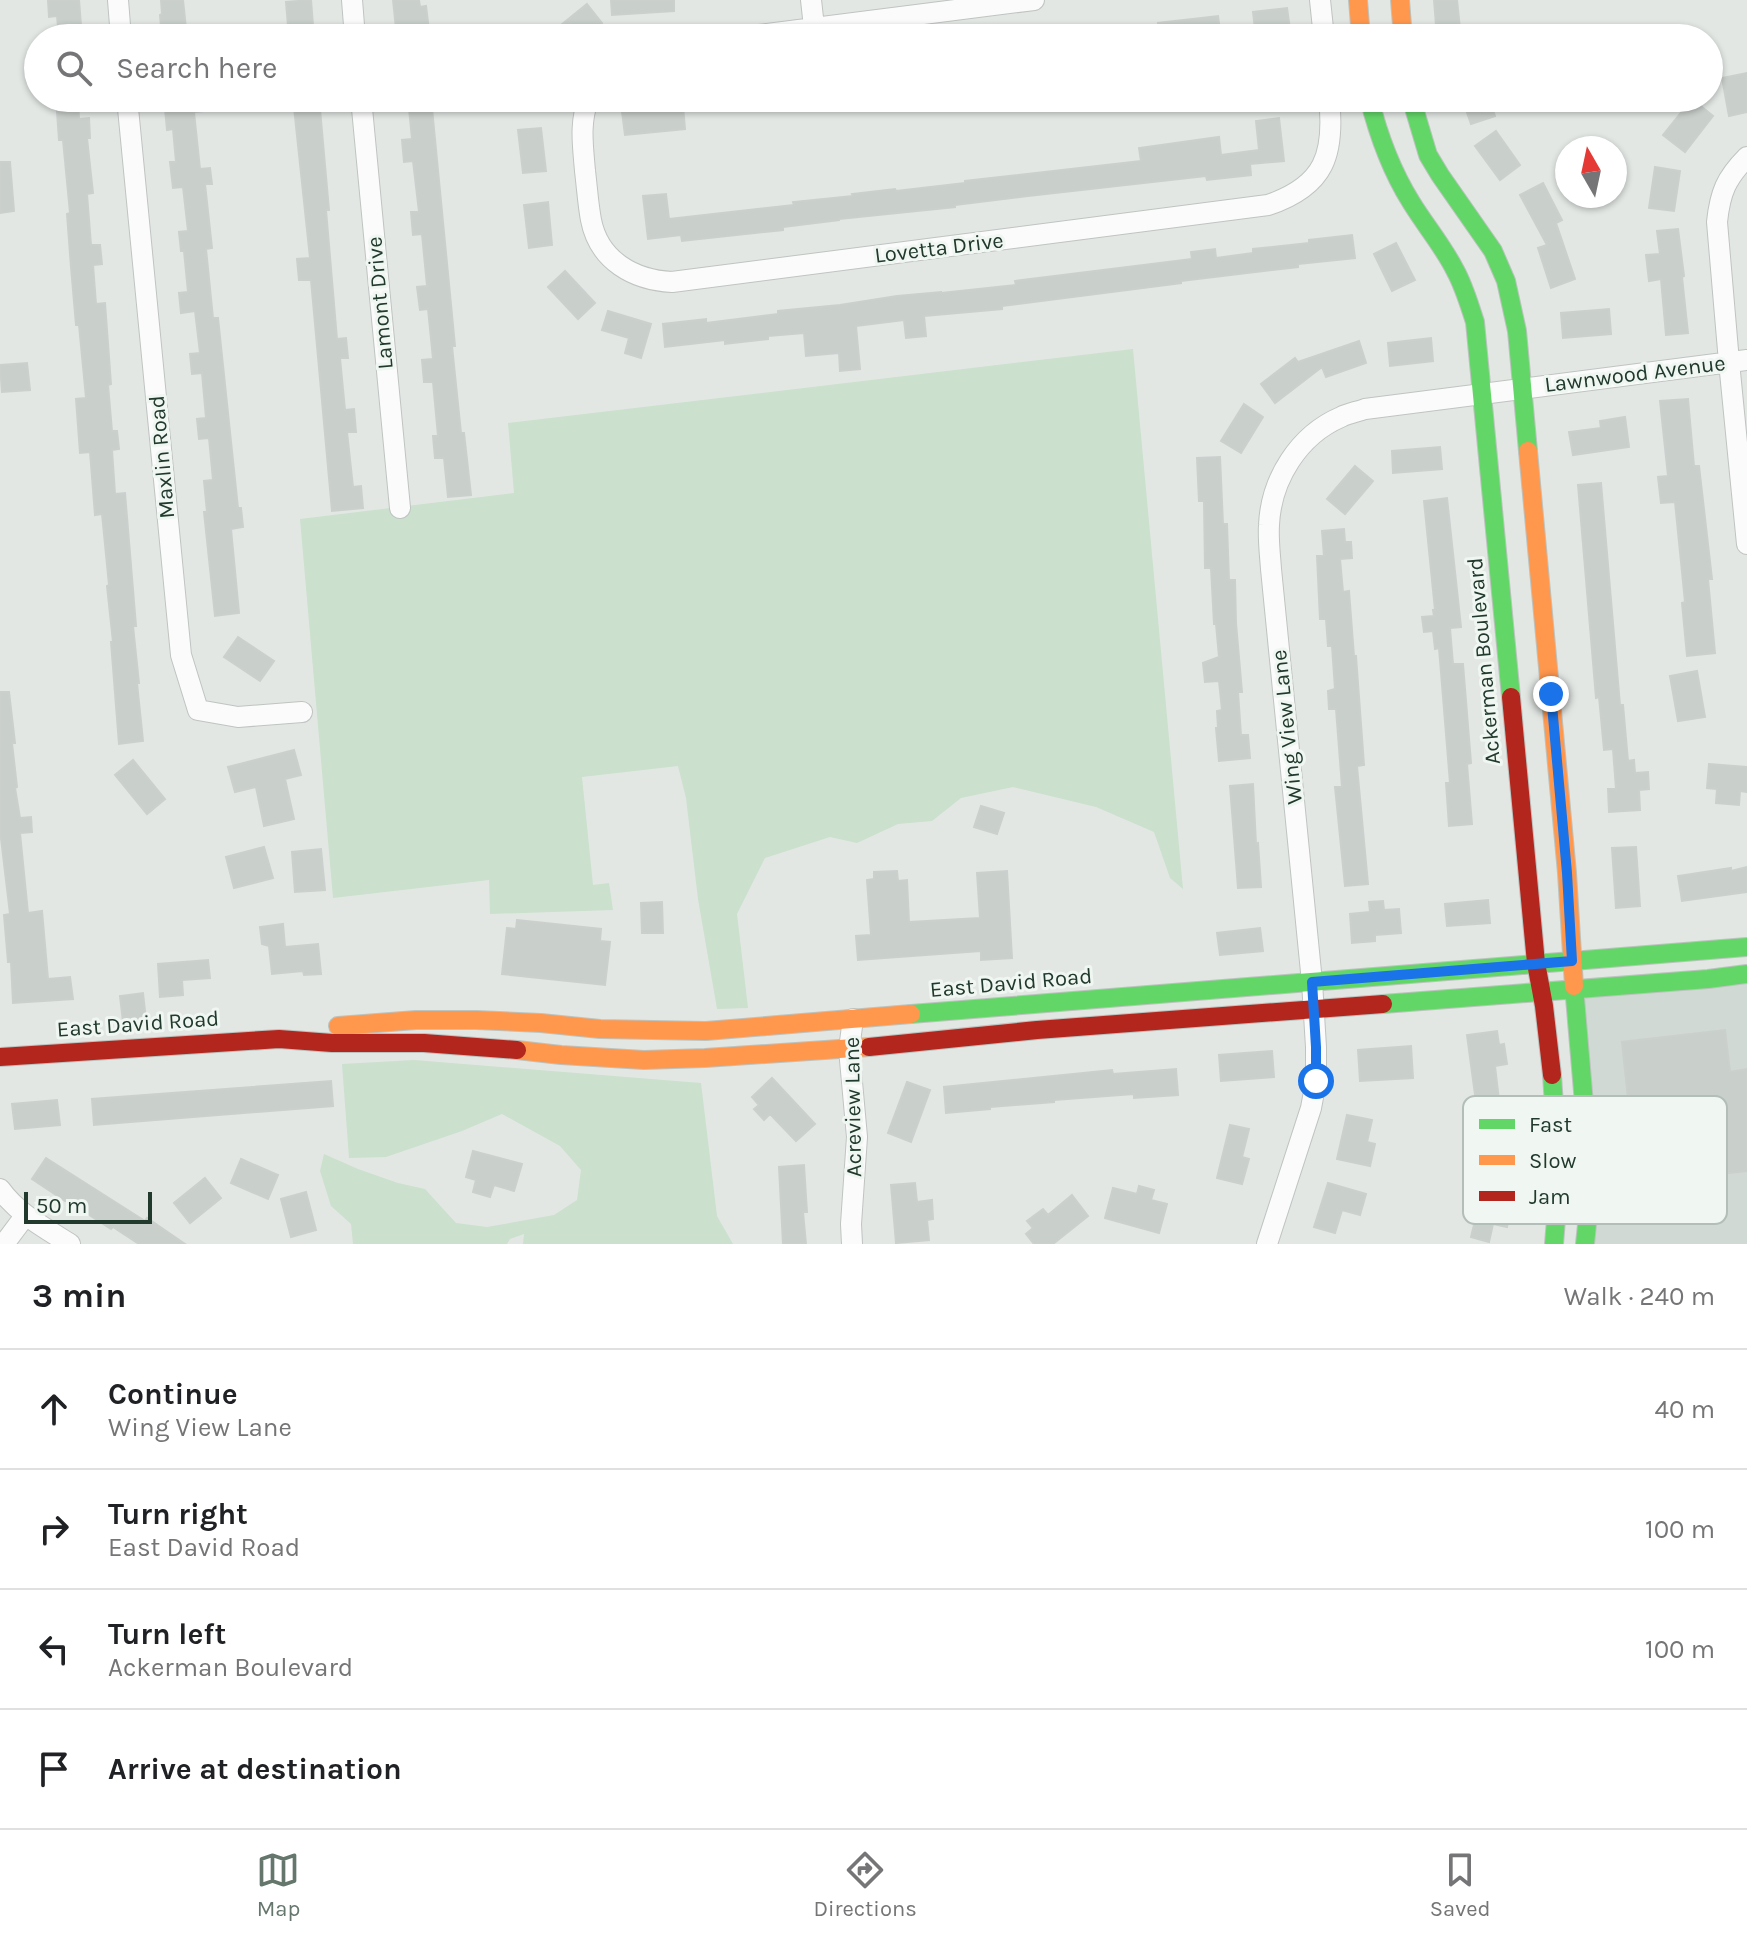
<!DOCTYPE html>
<meta charset="utf-8">
<style>
body{margin:0;font-family:Karla,sans-serif;background:#f6f6f6;color:#202124}
.compass{position:absolute;left:1555px;top:136px;width:72px;height:72px;border-radius:50%;background:#fff;box-shadow:0 2px 6px #0004;rotate:351deg}
.scale{position:absolute;left:24px;bottom:20px;width:128px;box-sizing:border-box;padding-left:8px;border:4px solid #213a2d;border-top:0;font-size:22px;line-height:28px;white-space:nowrap;color:#213a2d;-webkit-text-stroke:6px #f0f7f2;paint-order:stroke}
.stop{position:absolute;width:24px;height:24px;margin:-18px;border:6px solid #1a73e8;border-radius:50%;background:#fff}
.stop.end{background:#1a73e8;border-color:#fff;box-shadow:0 2px 8px #0008}
.list{margin:0;padding:0;list-style:none}
h2{display:flex;justify-content:space-between;align-items:center;height:104px;margin:0;padding:0 32px;font-size:34px}
h2 small{font-size:26px;font-weight:400;color:#757577}
.list li{display:grid;grid-template-columns:52px 1fr auto;gap:24px;align-items:center;box-sizing:border-box;height:120px;padding:0 32px;border-top:2px solid #e0e0e0}
.list b{display:block;font-size:30px;white-space:nowrap}
.list p{margin:0;font-size:26px;white-space:nowrap;color:#757577}
.list em{font-size:26px;font-style:normal;color:#757577}
.icon{flex:none;width:44px;height:44px;fill:none;stroke:currentColor;stroke-width:2;stroke-linecap:round;stroke-linejoin:round}
.map{position:relative;flex:none;width:1747px;height:1244px;overflow:hidden}
.search{position:absolute;background:#fff;box-shadow:0 2px 6px #0004;left:24px;right:24px;top:24px;height:88px;display:flex;align-items:center;gap:20px;box-sizing:border-box;padding:0 28px;border-radius:44px;color:#757577;font-size:30px}
.sheet{height:584px;background:#fff}
nav{display:flex;justify-content:space-around;align-items:center;box-sizing:border-box;height:112px;border-top:2px solid #e0e0e0;background:#fff;font-size:22px;color:#757577}
nav a{display:grid;justify-items:center;gap:4px}
nav .on{color:#65776d}
.map>svg:first-child{display:block}
.built{fill:#d0d9d3}
.green{fill:#cbe0cd}
.building{fill:#c9cfcb;stroke:#cbd0cd;stroke-width:2}
.lines{fill:none;stroke-linecap:round;stroke-linejoin:round}
.street-casing{stroke:#bfc4c1;stroke-width:22}
.fast-casing{stroke:#bdc3bf;stroke-width:20}
.slow-casing{stroke:#bdc3bf;stroke-width:20}
.jam-casing{stroke:#bdc3bf;stroke-width:20}
.street{stroke:#fbfbfb;stroke-width:20}
.fast{stroke:#63d668;stroke-width:18}
.slow{stroke:#ff974d;stroke-width:18}
.jam{stroke:#b3261e;stroke-width:18}
.route{stroke:#1a73e8;stroke-width:10}
.labels{text-anchor:middle;dominant-baseline:central;stroke-width:6;stroke-linejoin:round;paint-order:stroke}
.street-label{font-size:22px;fill:#213a2d;stroke:#f0f7f2}
.key{fill:#f0f7f2;stroke:#b2beb7;stroke-width:2}
.key-label{font-size:22px;fill:#213a2d}
</style>
<div class="map">
<svg width="1747" height="1244" viewBox="0 0 1747 1244">
<rect width="100%" height="100%" fill="#e2e7e4"/>
<path class="built" d="M1747 974V1244H1585L1574 989Z"/>
<path class="green" d="M1133 349 1183 889 1170 878 1154 832 1096 807 1013 787 961 798 932 821 898 824 857 843 830 837 765 858 737 914 748 1008 717 1009 698 899 686 798 678 766 582 777 593 885 609 883 613 910 490 914 489 880 333 898 300 519 514 493 508 423Z
M414 1060 701 1083 717 1216 733 1244H523L524 1234 510 1239 507 1244H353L351 1224 331 1206 320 1171 324 1154 358 1169 398 1183 425 1189 456 1223 487 1227 554 1215 577 1200 581 1170 560 1146 502 1114 462 1131 386 1157 349 1158 342 1064Z"/>
<path class="building" d="M48 0H79L82 38H59L57 16 49 17Z
M161 0H183L187 38H162L160 15 162 14Z
M311 0 314 38H289L286 2Z
M393 0H419L420 7 426 6 430 38H397Z
M611 0H674V11L612 15Z
M1434 0H1457L1461 38H1437Z
M587 4 602 23 584 38H545Z
M1287 8 1290 29 1280 30 1281 38H1256L1253 12Z
M1218 16 1221 38H1160L1158 23Z
M1747 73V112L1729 116 1722 78Z
M56 98H78L79 119 89 118 90 138H87L93 193 87 194 91 245H100L102 264 93 265 96 304 105 303 111 384 108 385 112 431H117L119 449 112 450 115 494 125 493 136 626H133L139 683H137L143 741 119 744 111 642H113L107 586 109 585 102 514 95 515 90 452 80 453 76 399 86 398 79 325H76L71 267 67 214 70 213 63 140H59Z
M164 98H202L203 111 194 112 200 169 210 168 212 184H205L212 248 206 249 213 318H218L238 508H241L243 527 231 529 239 613 215 616 204 512H207L204 481 213 480 209 438 199 439 197 419 206 418 202 373 192 374 190 354 200 353 195 311 181 313 179 293 188 292 184 251H181L179 232 188 231 183 187 173 188 170 162H176L173 129 167 130Z
M293 98H319L329 210H326L337 339 346 338 348 358H340L345 410 354 409 356 432H347L353 487 361 486 363 508 332 511 311 280H299L297 259 310 258Z
M408 98H431L455 346H452L461 433H464L471 495 448 497 444 458H435L433 436H438L433 382H424L422 360 433 359 428 309 420 310 417 287 427 286 422 234 413 235 411 212H419L413 161 404 162 402 140 412 139Z
M1462 98H1489L1495 116 1471 124Z
M1692 99 1713 116 1685 152 1663 135Z
M683 106 685 129 625 135 622 112Z
M1279 118 1284 161 1250 164 1251 175 1207 180 1206 176 1028 196 955 205V207L839 219V220L783 227V230L682 241 681 235 648 239 643 196 666 194 669 219 794 205 793 202 853 196 852 194 895 189 896 191 965 183V181L1141 161 1139 148 1219 137 1221 155 1259 150 1256 121Z
M541 128 546 171 523 173 518 130Z
M1496 131 1520 165 1500 180 1475 146Z
M0 162H10L14 211 0 213Z
M1655 167 1680 171 1674 211 1649 208Z
M1543 183 1562 220 1556 223 1575 279 1551 288 1538 248 1547 245 1520 195Z
M548 202 552 245 529 248 524 205Z
M1678 229 1684 276 1682 277 1688 333 1666 335 1661 279 1649 281 1646 255 1660 254 1657 231Z
M1352 235 1355 258 1298 264V267L1181 281V283L1002 306V309L924 316 926 336 906 338 904 320 856 326 860 369 840 371 839 353 806 356 804 333 768 336V339L725 344V340L665 347 663 324 706 319V323L778 314V311L840 305 897 296 941 292V293L1016 285 1015 281 1192 259 1191 252 1215 249 1216 258 1253 253V249L1309 243V240Z
M1396 243 1415 280 1392 291 1374 254Z
M565 271 595 303 578 319 548 287Z
M1609 309 1611 334 1563 338 1561 313Z
M608 311 651 324 641 358 625 353 629 338 602 330Z
M1431 338 1433 361 1390 366 1388 343Z
M1359 341 1366 363 1326 377 1322 367 1275 403 1261 384 1295 358 1298 362Z
M27 363 30 390 2 392 0 365Z
M1688 399 1694 466H1699L1712 579H1708L1715 653 1687 656 1682 603 1685 602 1675 502 1661 503 1658 477 1668 476 1660 401Z
M1244 404 1263 417 1241 453 1221 441Z
M1625 417 1629 447 1573 455 1569 432 1601 428 1600 421Z
M1440 447 1442 469 1393 473 1392 451Z
M1220 457 1223 524H1227L1229 580H1235L1236 623 1242 692H1238L1241 735H1248L1250 758 1219 761 1216 728H1218L1217 711 1222 710 1219 681 1205 682 1203 663 1219 657 1216 624H1214L1211 568H1205L1204 501H1199L1197 458Z
M1355 466 1373 481 1345 514 1327 499Z
M1601 483 1620 705H1623L1628 761 1634 760 1635 773 1648 772 1649 789 1639 790 1640 810 1609 812 1608 789H1616L1613 749 1604 750 1599 697 1596 698 1578 485Z
M1447 498 1461 627 1450 628 1453 664H1463L1471 763 1467 764 1472 824 1449 826 1446 783H1450L1439 648 1435 649 1433 631 1424 632 1422 617 1434 616 1433 610H1435L1424 501Z
M1344 529 1345 542H1351L1352 558 1340 559 1343 592 1349 591 1354 656H1356L1364 765 1357 766 1368 884 1345 886 1335 787H1342L1336 709H1329L1328 691 1335 689 1332 646H1328L1326 619H1320L1317 556H1324L1322 531Z
M238 637 274 661 260 681 224 657Z
M1697 671 1705 717 1678 721 1670 676Z
M0 692H9L15 743H12L17 787 15 788 20 818 31 817 32 832 20 833 28 913 42 911 48 979 70 977 73 999 13 1003 11 962H8L4 915 10 914 0 830Z
M294 750 301 775 285 779 294 819 264 826 256 787 235 792 228 767Z
M133 760 165 799 147 814 115 775Z
M1709 764 1747 767V792L1740 791 1739 805 1716 803 1717 789 1707 788Z
M1253 784 1256 844 1258 843 1261 887 1238 888 1230 786Z
M981 806 1004 813 997 834 974 827Z
M264 847 273 878 234 888 226 857Z
M1636 847 1640 906 1616 908 1612 848Z
M321 849 325 890 295 892 292 852Z
M1747 867V892L1682 901 1678 876 1731 868V871Z
M897 871 898 881 907 880 909 922 980 918 977 873 1007 871 1012 958 981 960V951L858 960 856 936 871 935 867 880 874 879V872Z
M1488 900 1490 923 1447 926 1445 904Z
M1383 901 1384 910 1399 909 1401 933 1375 935V941L1352 943 1350 914 1370 912 1369 902Z
M662 902 663 933H642L641 903Z
M517 920 601 929 600 941 610 942 605 985 502 974 507 928 516 929Z
M283 924 285 947 318 944 321 974 304 975 303 971 272 974 269 946 262 944 260 927Z
M1260 928 1263 951 1220 955 1217 933Z
M208 960 210 978 182 980 183 995 160 997 158 964Z
M143 993 146 1020 123 1022 120 996Z
M1725 1030 1730 1072 1747 1069V1171L1637 1183 1622 1042Z
M1497 1031 1499 1045 1504 1044 1507 1064 1495 1066 1499 1100 1506 1099 1512 1153 1471 1157 1468 1129 1477 1128 1474 1103 1476 1102 1467 1035Z
M1411 1046 1413 1078 1360 1081 1358 1050Z
M1272 1051 1274 1077 1221 1081 1219 1055Z
M1176 1069 1178 1095 1134 1098V1094L1054 1100V1102L990 1107V1109L946 1113 944 1087 1112 1070 1113 1074Z
M772 1078 815 1124 796 1141 770 1114 764 1120 754 1109 759 1105 752 1097Z
M331 1081 333 1106 94 1125 92 1099Z
M907 1082 930 1090 911 1142 888 1133Z
M57 1100 60 1125 15 1129 12 1104Z
M1347 1115 1372 1120 1367 1142 1375 1144 1370 1166 1337 1159Z
M1230 1125 1249 1129 1242 1157 1249 1159 1242 1184 1217 1178Z
M473 1151 522 1164 514 1191 494 1185 490 1197 473 1192 476 1180 466 1177Z
M46 1158 145 1221 147 1218 185 1244H139L113 1227 111 1229 66 1200 65 1201 32 1179Z
M241 1159 278 1175 268 1199 231 1183Z
M804 1165 807 1212H803L806 1244H783L779 1167Z
M205 1178 221 1198 190 1223 174 1203Z
M915 1183 917 1202 932 1200 933 1219 927 1220 929 1240 896 1243 891 1185Z
M1328 1183 1366 1194 1360 1215 1342 1210 1335 1233 1314 1227Z
M1139 1186 1154 1190 1151 1200 1167 1204 1159 1233 1105 1218 1113 1188 1137 1194Z
M1483 1188 1514 1195 1507 1227 1493 1224 1489 1242 1471 1237Z
M306 1192 316 1230 291 1237 281 1199Z
M1072 1195 1088 1216 1053 1244H1034L1026 1234 1033 1228 1027 1221 1043 1209 1048 1215Z"/>
<g class="lines">
<defs>
<path id="street" d="M118 0 121 38
M352 0 355 38
M811 0 814 27
M1320 0 1324 38
M735 38 1034 0
M127 98 181 655 198 710 238 717 302 712
M361 98 400 508
M589 98C579 122 583 146 585 171 587 187 588 204 591 220 599 261 634 280 672 282L1268 205C1325 186 1335 154 1329 98
M1747 157C1726 178 1720 193 1717 222L1729 362 1747 544
M0 1189C18 1214 45 1228 70 1244
M4 1244 25 1216
M852 1244 851 1224 857 1137 849 1049 853 1019
M1267 1244 1311 1108 1316 1081V1047L1312 982 1271 569C1270 554 1268 539 1269 525 1271 479 1299 435 1341 417 1349 413 1357 412 1365 409L1747 360"/>
<path id="fast" d="M1369 98C1378 134 1391 170 1411 202 1425 225 1443 246 1455 270 1464 286 1469 304 1475 322L1511 697
M1411 98 1428 155 1440 175 1493 251 1506 281 1517 331 1528 451
M1574 986 1589 1162V1205L1585 1244
M1383 1004 1708 979 1747 974
M911 1014 1747 947
M1552 1075 1559 1182 1554 1244"/>
<path id="slow" d="M1358 0 1361 38
M1400 0 1403 38
M1528 451 1567 873 1574 986
M338 1026 416 1020H476L541 1023 600 1029 706 1031 911 1014
M517 1050 561 1055 644 1060 705 1058 869 1047"/>
<path id="jam" d="M1511 697 1536 963 1544 1006 1552 1075
M869 1047 1037 1030 1383 1004
M0 1057 279 1039 332 1043H424L517 1050"/>
</defs>
<use href="#street" class="street-casing"/>
<use href="#fast" class="fast-casing"/>
<use href="#slow" class="slow-casing"/>
<use href="#jam" class="jam-casing"/>
<use href="#street" class="street"/>
<use href="#fast" class="fast"/>
<use href="#slow" class="slow"/>
<use href="#jam" class="jam"/>
</g>
<g class="lines">
<path class="route" d="M1316 1081V1047L1312 982 1572 961 1567 873 1551 694"/>
</g>
<g class="labels">
<g class="street-label">
<text transform="translate(939 248) rotate(-7)">Lovetta Drive</text>
<text transform="translate(380 303) rotate(-95)">Lamont Drive</text>
<text transform="translate(1635 374) rotate(-7)">Lawnwood Avenue</text>
<text transform="translate(162 457) rotate(-95)">Maxlin Road</text>
<text transform="translate(1484 661) rotate(-95)">Ackerman Boulevard</text>
<text transform="translate(1287 727) rotate(-96)">Wing View Lane</text>
<text transform="translate(1011 983) rotate(-5)">East David Road</text>
<text transform="translate(138 1024) rotate(-4)">East David Road</text>
<text transform="translate(853 1107) rotate(-91)">Acreview Lane</text>
</g>
</g>
<rect x="1463" y="1096" width="264" height="128" rx="12" class="key"/>
<rect x="1479" y="1119" width="36" height="10" fill="#63d668"/>
<rect x="1479" y="1155" width="36" height="10" fill="#ff974d"/>
<rect x="1479" y="1191" width="36" height="10" fill="#b3261e"/>
<g class="key-label">
<text x="1529" y="1132">Fast</text>
<text x="1529" y="1168">Slow</text>
<text x="1529" y="1204">Jam</text>
</g>
</svg>
<svg class="compass" viewBox="-18 -18 36 36"><path d="M0-13l5 13h-10z" fill="#e53935"/><path d="M0 13l5-13h-10z" fill="#757577"/></svg>
<div class="scale">50 m</div>
<div class="stop" style="left:1316px;top:1081px"></div>
<div class="stop end" style="left:1551px;top:694px"></div>
<div class="search"><svg class="icon" aria-label="search" viewBox="0 0 24 24"><circle cx="10" cy="10" r="6"/><path d="M15 15l6 6"/></svg>Search here</div>
</div>
<section class="sheet">
<h2>3 min<small>Walk · 240 m</small></h2>
<ul class="list">
<li><svg class="icon" aria-label="ahead" viewBox="0 0 24 24"><path d="M12 20V5M6 11l6-6 6 6"/></svg><div><b>Continue</b><p>Wing View Lane</p></div><em>40 m</em></li>
<li><svg class="icon" aria-label="right" viewBox="0 0 24 24"><path d="M7 20v-9h11M14 6l5 5-5 5"/></svg><div><b>Turn right</b><p>East David Road</p></div><em>100 m</em></li>
<li><svg class="icon" aria-label="left" viewBox="0 0 24 24"><path d="M17 20v-9H6M10 6l-5 5 5 5"/></svg><div><b>Turn left</b><p>Ackerman Boulevard</p></div><em>100 m</em></li>
<li><svg class="icon" aria-label="arrive" viewBox="0 0 24 24"><path d="M6 21V4h12l-3 4 3 4H6"/></svg><div><b>Arrive at destination</b></div></li>
</ul>
</section>
<nav>
<a class="on"><svg class="icon" aria-label="map" viewBox="0 0 24 24"><path d="M3 6l6-2 6 2 6-2v14l-6 2-6-2-6 2zM9 4v14M15 6v14"/></svg>Map</a>
<a><svg class="icon" aria-label="directions" viewBox="0 0 24 24"><path d="M12 3l9 9-9 9-9-9zM9 14v-3h6M13 9l2 2-2 2"/></svg>Directions</a>
<a><svg class="icon" aria-label="saved" viewBox="0 0 24 24"><path d="M7 4h10v16l-5-4-5 4z"/></svg>Saved</a>
</nav>
